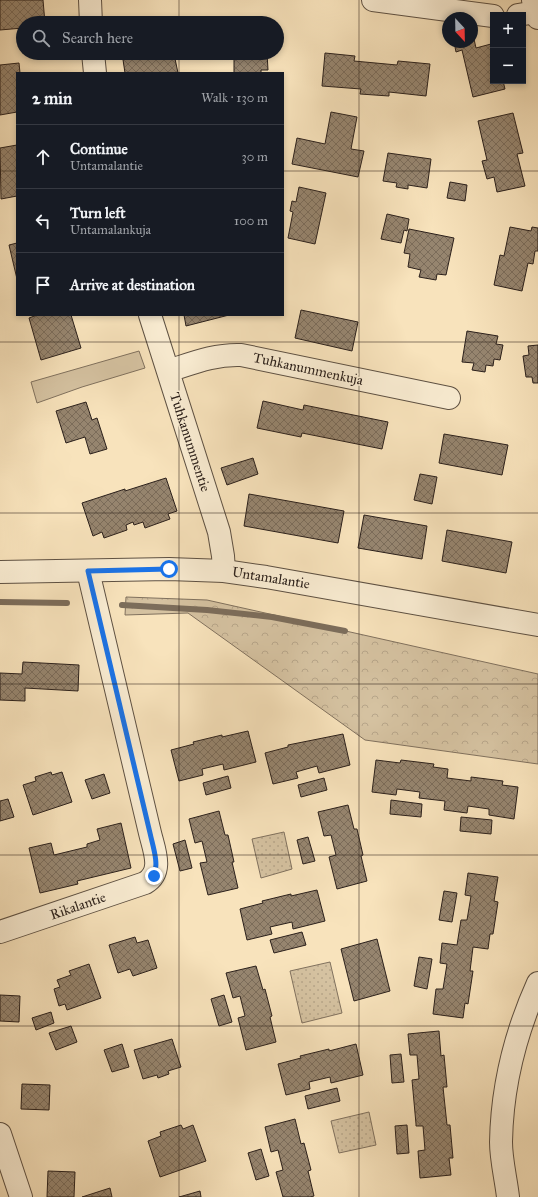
<!DOCTYPE html>
<meta charset="utf-8">
<style>
body{margin:0;font-family:"IM FELL Great Primer",serif;background:#242831;color:#f1f3f6}
.controls{position:absolute;right:12px;top:12px;display:grid;overflow:hidden;border-radius:0px;box-shadow:0 2px 6px #0003}
.controls button{width:36px;height:36px;display:grid;place-items:center;padding:0;border:0;border-bottom:1px solid #363941;background:#171b24;color:#f1f3f6;font:20px sans-serif}
.compass{position:absolute;left:442px;top:12px;width:36px;height:36px;border-radius:50%;background:#171b24;box-shadow:0 2px 6px #0003;rotate:158deg}
.stop{position:absolute;width:12px;height:12px;margin:-9px;border:3px solid #1a73e8;border-radius:50%;background:#fff}
.stop.end{background:#1a73e8;border-color:#fff;box-shadow:0 1px 4px #0008}
.list{margin:0;padding:0;list-style:none}
h2{display:flex;justify-content:space-between;align-items:center;height:52px;margin:0;padding:0 16px;font-size:17px}
h2 small{font-size:13px;font-weight:400;color:#9ea1a6}
.list li{display:grid;grid-template-columns:26px 1fr auto;gap:12px;align-items:center;box-sizing:border-box;height:64px;padding:0 16px;border-top:1px solid #363941}
.list b{display:block;font-size:15px;white-space:nowrap}
.list p{margin:0;font-size:13px;white-space:nowrap;color:#9ea1a6}
.list em{font-size:13px;font-style:normal;color:#9ea1a6}
.icon{flex:none;width:22px;height:22px;fill:none;stroke:currentColor;stroke-width:2;stroke-linecap:round;stroke-linejoin:round}
.map{position:relative;flex:none;width:538px;height:1197px;overflow:hidden}
.search{position:absolute;background:#171b24;box-shadow:0 2px 6px #0003;left:16px;top:16px;width:268px;height:44px;display:flex;align-items:center;gap:10px;box-sizing:border-box;padding:0 14px;border-radius:22px;color:#9ea1a6;font-size:15px}
.panel{position:absolute;background:#171b24;box-shadow:0 2px 6px #0003;left:16px;top:72px;width:268px;height:244px;border-radius:0px}
.map>svg:first-child{display:block}
.grass{fill:#d5c2a1;stroke:#80715e}
.forest{fill:url(#forest-crowns);stroke:#80715e}
.park{fill:url(#park-dots);stroke:#80715e}
.lines{fill:none;stroke-linecap:round;stroke-linejoin:round}
.stream{stroke:#7c6d5b;stroke-width:6}
.building{fill:url(#building-cross-hatch);stroke:#2b201b}
.minor-casing{stroke:#5e5143;stroke-width:24}
.tertiary-casing{stroke:#5e5143;stroke-width:24}
.minor{stroke:#faedd3;stroke-width:22}
.tertiary{stroke:#faedd3;stroke-width:22}
.route{stroke:#1a73e8;stroke-width:5}
.grid{fill:none;stroke:#2b201b;stroke-width:1;stroke-opacity:0.55}
.labels{text-anchor:middle;dominant-baseline:central;stroke-width:3;stroke-linejoin:round;paint-order:stroke}
.street-label{font-size:14px;fill:#2b201b;stroke:#faedd3}
</style>
<div class="map">
<svg width="538" height="1197" viewBox="0 0 538 1197">
<defs>
<pattern id="forest-crowns" width="20" height="18" patternUnits="userSpaceOnUse"><rect width="20" height="18" fill="#d5c2a1"/><path d="M2 6a3 3 0 1 1 6 0M12 15a3 3 0 1 1 6 0" fill="none" stroke="#b7a68a"/></pattern>
<pattern id="park-dots" width="8" height="8" patternUnits="userSpaceOnUse"><rect width="8" height="8" fill="#d5c2a1"/><path d="M2 2h.1M6 6h.1" fill="none" stroke="#b7a68a" stroke-width="1.8" stroke-linecap="round"/></pattern>
<pattern id="building-cross-hatch" width="8" height="8" patternUnits="userSpaceOnUse"><rect width="8" height="8" fill="#96856f"/><path d="M0 0l8 8M0 8l8-8" fill="none" stroke="#7b6c5a"/></pattern>
</defs>
<rect width="100%" height="100%" fill="#f8e3bc"/>
<filter id="stains"><feTurbulence type="fractalNoise" baseFrequency=".005" numOctaves="4"/><feColorMatrix values="0 0 0 0 .2 0 0 0 0 .09 0 0 0 0 .02 0 0 0 .5 -.17"/></filter>
<radialGradient id="worn" r=".72"><stop offset=".6" stop-color="#630" stop-opacity="0"/><stop offset="1" stop-color="#630" stop-opacity=".3"/></radialGradient>
<path class="grass" d="M139 351 145 368 82 387 37 403 31 382Z"/>
<path class="forest" d="M126 597 207 600 538 674V764L365 740 188 613 125 615Z"/>
<path class="park" d="M284 832 292 869 261 878 252 839Z
M330 962 342 1013 302 1023 290 971Z
M369 1112 376 1145 339 1153 331 1121Z"/>
<g class="lines">
<path class="stream" d="M0 602 67 603
M122 605 207 610 272 617 345 631"/>
</g>
<path class="building" d="M0 0H43L45 23H23V28L0 30Z
M472 30 476 48 491 44 493 52V81H503L505 89 473 97 462 50 456 52 454 42H472Z
M122 53H149L150 58 174 54 178 73H125Z
M234 53H267L268 70H261V73H234Z
M325 53 355 56 354 61 397 65 398 61 430 64 426 96 389 92V96L360 94 361 89 322 86Z
M19 63 20 73H17V112L0 115V65Z
M331 112 357 117 351 149 364 151 358 177 292 164 297 138 325 144Z
M513 113 523 153 517 154 525 186 497 192 494 177 487 179 482 161 487 160 478 121Z
M17 145V196L1 199 0 148Z
M388 153 431 159 427 188 408 185V189L396 187 397 183 383 181Z
M450 182 467 185 465 201 447 198Z
M299 187 326 193 315 244 288 238 293 212 290 211 292 201 296 202Z
M387 214 409 219 407 231 404 230 401 243 381 239Z
M510 227 531 231 532 227 538 228V251H535L533 264 528 263 522 291 494 285 500 255 504 256Z
M409 229 454 238 446 275 437 274 436 280 419 277 421 270 408 267 410 254 404 253Z
M17 243V279L9 245Z
M301 310 358 322 352 351 295 338Z
M37 315H71L81 348 41 360 29 318Z
M184 315H229L186 326Z
M467 331 498 336 496 344 503 345 500 360 494 359 493 366 486 365 485 372 472 370 474 363 462 362Z
M538 345V383H533L532 377H526L523 356 529 355 528 346Z
M263 401 303 410 304 405 388 422 382 449 302 433 301 437 257 428Z
M86 402 92 420 97 418 107 449 90 454 85 437 66 443 56 411Z
M444 434 508 445 502 475 439 463Z
M253 458 258 474 227 485 221 468Z
M420 474 437 477 432 504 414 500Z
M166 478 177 511 168 514 170 519 145 528 143 522 134 525 133 522 126 525 127 530 104 538 102 532 93 536 82 503 125 489V491Z
M249 494 344 511 338 543 244 526Z
M364 515 427 526 422 559 358 548Z
M447 530 512 542 506 573 442 561Z
M23 662 79 665 78 691 25 688V701L0 700V673L22 674Z
M248 731 256 762 224 770 223 764 202 769 203 775 179 781 171 750 194 744 193 742 222 735V737Z
M343 734 350 765 319 773 317 766 296 772 298 778 273 784 265 753 288 747V745Z
M376 760 400 763 401 760 434 764 433 767 448 769 447 778 471 781V777L503 781 502 785 518 787 514 819 489 815V809L468 806 467 813 444 810 445 801 419 798 420 792 397 789 396 795 372 792Z
M51 772 52 775 62 772 72 802 33 815 23 785 36 781 35 777Z
M104 774 110 793 92 799 85 780Z
M228 776 231 788 206 795 203 783Z
M324 778 327 790 301 797 298 785Z
M8 799 14 817 0 821V801Z
M391 800 422 804 421 817 390 814Z
M348 805 354 829H357L363 855 361 856 367 881 337 889 329 857 336 855 331 835 324 836 318 812Z
M219 811 225 835H228L234 862H232L238 888 208 895 200 863 207 862 202 841 195 843 189 819Z
M461 817 492 820 491 834 460 831Z
M121 823 131 868 77 881 78 884 40 893 29 848 51 843 54 855 87 847V844L100 840 97 829Z
M308 837 315 861 303 864 297 840Z
M185 840 192 868 180 871 173 844Z
M468 873 498 877 494 901 498 902 493 934H490L488 949 473 947 470 971H473L468 1004 465 1003 463 1018 433 1014 436 989H443L447 964 440 963 442 943 457 945 461 920H467L471 896 465 895Z
M317 890 325 921 293 929 292 922 270 927 272 934 247 940 240 909 263 903 262 901 291 894V896Z
M444 891 457 893 452 922 439 920Z
M302 932 306 945 274 953 270 940Z
M135 937 137 943 148 940 157 968 133 976 130 969 118 973 109 945Z
M377 939 390 991 354 1001 341 949Z
M419 957 432 959 427 989 414 986Z
M89 964 101 998 67 1010 65 1004 59 1006 54 989 60 987 57 980 71 975 69 971Z
M256 966 263 990 265 989 272 1016 270 1017 276 1042 246 1050 238 1018 245 1016 240 996 233 998 226 973Z
M0 995 20 996 19 1022 0 1021Z
M224 995 232 1022 219 1026 211 999Z
M51 1012 54 1023 36 1030 32 1018Z
M71 1026 77 1042 56 1050 49 1033Z
M439 1031 441 1056 444 1055 447 1087H443L447 1125H450L453 1158H449L451 1175 420 1178 418 1151 425 1150 423 1126H416V1124L412 1080 419 1079 417 1055H410L408 1034Z
M172 1039 181 1067 168 1071 169 1074 158 1078 157 1075 143 1079 134 1050Z
M122 1044 129 1067 112 1072 104 1050Z
M356 1044 363 1075 331 1083 330 1077 309 1082 310 1089 286 1095 278 1064 301 1058 300 1056 329 1049V1051Z
M401 1054 404 1082 392 1083 390 1055Z
M22 1084 50 1085 49 1110 21 1109Z
M337 1088 340 1101 308 1109 305 1096Z
M295 1119 301 1144 304 1143 311 1170 308 1171 314 1196 310 1197H283L276 1172 283 1170 278 1150 271 1152 265 1127Z
M181 1125 183 1129 193 1125 206 1161 160 1177 148 1141 161 1136 160 1132Z
M407 1125 409 1153 397 1154 395 1126Z
M261 1149 269 1176 256 1180 248 1153Z
M48 1171 75 1172 74 1197H47Z
M110 1188 112 1197H82Z
M200 1191 201 1197H179Z"/>
<g class="lines">
<defs>
<path id="minor" d="M90 0 91 23
M373 0 493 16
M518 15 536 12
M93 53 95 73
M150 315 219 532 223 556 224 571
M168 371C193 363 214 354 241 355L449 398
M0 932 145 883C164 872 154 850 150 833L88 571
M0 1134 21 1197"/>
<path id="tertiary" d="M533 0 538 18
M0 572 169 569 224 571 266 577 538 625
M508 1197C506 1179 501 1160 501 1142 502 1087 515 1034 538 983"/>
</defs>
<use href="#minor" class="minor-casing"/>
<use href="#tertiary" class="tertiary-casing"/>
<use href="#minor" class="minor"/>
<use href="#tertiary" class="tertiary"/>
</g>
<g class="lines">
<path class="route" d="M154 876C159 863 153 847 150 833L88 571 169 569"/>
</g>
<path class="grid" d="M179 0V23M359 0V1197M179 53V73M0 171H17M283 171H538M179 315V1197M0 342H538M0 513H538M0 684H538M0 855H538M0 1026H538"/>
<g class="labels">
<g class="street-label">
<text transform="translate(308 369) rotate(12)">Tuhkanummenkuja</text>
<text transform="translate(190 442) rotate(72)">Tuhkanummentie</text>
<text transform="translate(271 578) rotate(9)">Untamalantie</text>
<text transform="translate(78 906) rotate(-19)">Rikalantie</text>
</g>
</g>
<rect width="100%" height="100%" filter="url(#stains)"/>
<rect width="100%" height="100%" fill="url(#worn)"/>
</svg>
<div class="controls">
<button>+</button>
<button>−</button>
</div>
<svg class="compass" viewBox="-18 -18 36 36"><path d="M0-13l5 13h-10z" fill="#e53935"/><path d="M0 13l5-13h-10z" fill="#9ea1a6"/></svg>
<div class="stop" style="left:169px;top:569px"></div>
<div class="stop end" style="left:154px;top:876px"></div>
<div class="search"><svg class="icon" aria-label="search" viewBox="0 0 24 24"><circle cx="10" cy="10" r="6"/><path d="M15 15l6 6"/></svg>Search here</div>
<section class="panel">
<h2>2 min<small>Walk · 130 m</small></h2>
<ul class="list">
<li><svg class="icon" aria-label="ahead" viewBox="0 0 24 24"><path d="M12 20V5M6 11l6-6 6 6"/></svg><div><b>Continue</b><p>Untamalantie</p></div><em>30 m</em></li>
<li><svg class="icon" aria-label="left" viewBox="0 0 24 24"><path d="M17 20v-9H6M10 6l-5 5 5 5"/></svg><div><b>Turn left</b><p>Untamalankuja</p></div><em>100 m</em></li>
<li><svg class="icon" aria-label="arrive" viewBox="0 0 24 24"><path d="M6 21V4h12l-3 4 3 4H6"/></svg><div><b>Arrive at destination</b></div></li>
</ul>
</section>
</div>
